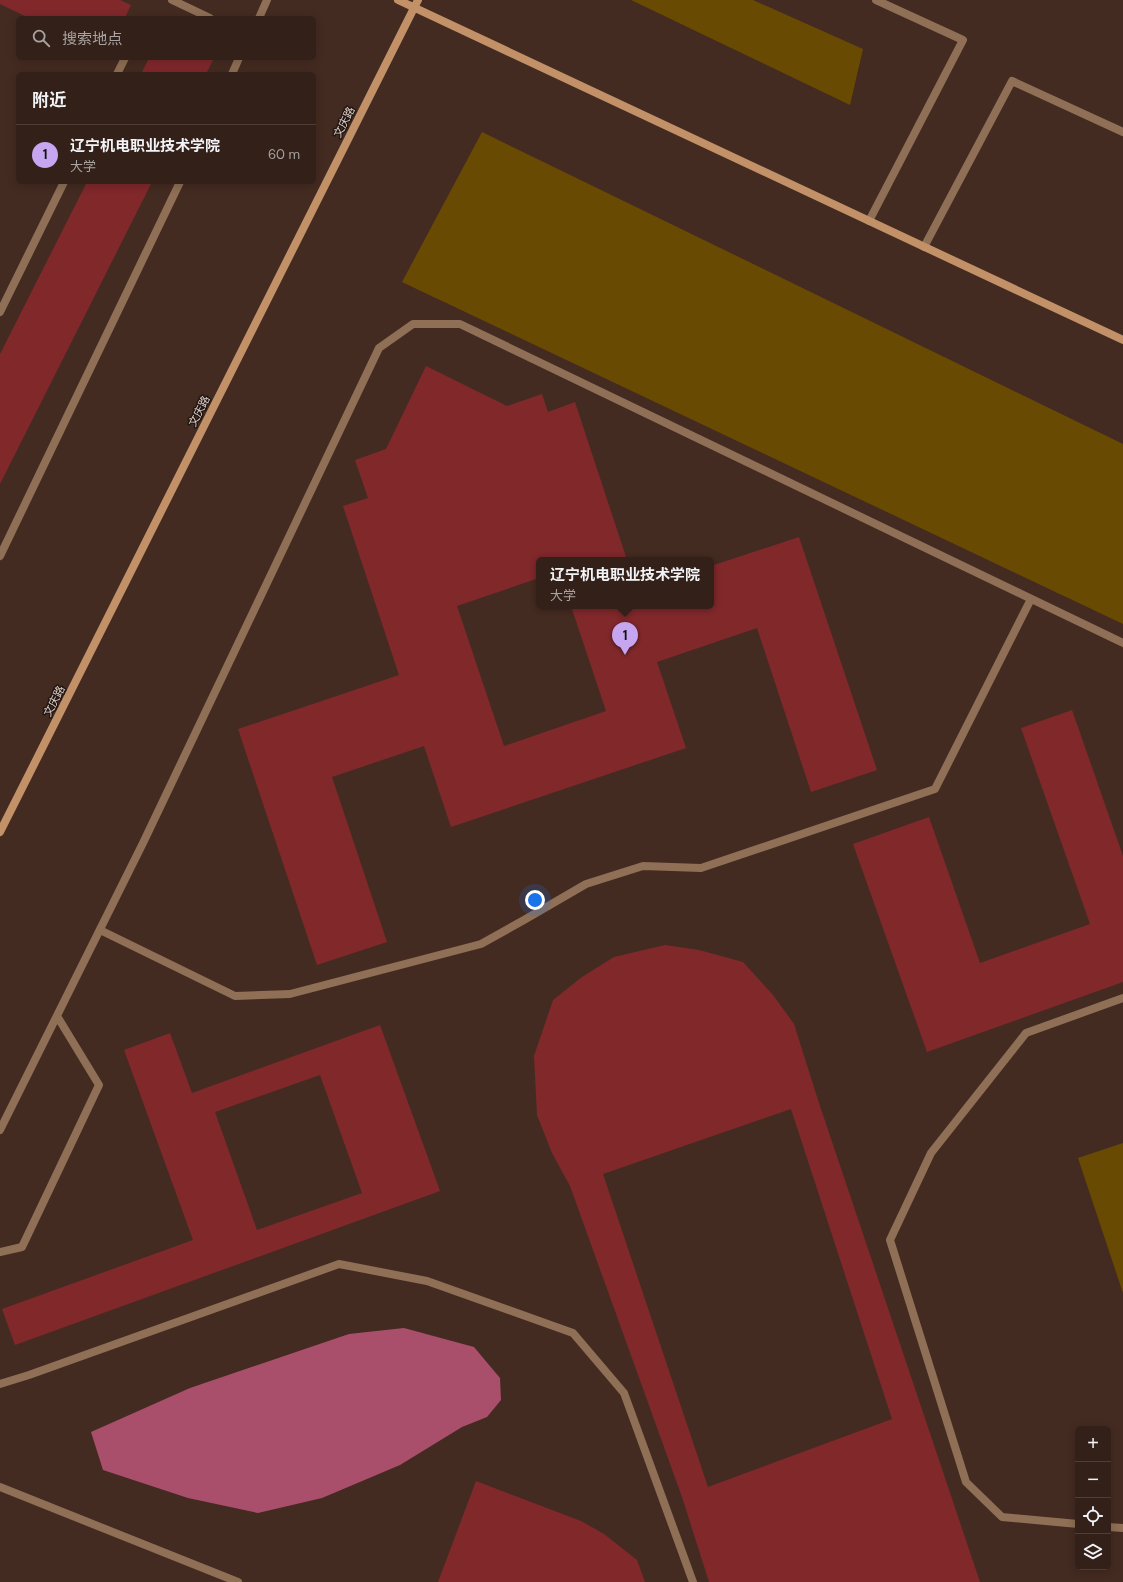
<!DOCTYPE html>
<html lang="zh">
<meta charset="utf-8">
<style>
body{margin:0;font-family:"DM Sans","Noto Sans SC",sans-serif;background:#3b2822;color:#f1f3f6}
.controls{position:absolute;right:12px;bottom:12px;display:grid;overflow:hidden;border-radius:6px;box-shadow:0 2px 10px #0003}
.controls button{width:36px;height:36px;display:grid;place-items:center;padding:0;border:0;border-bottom:1px solid #4e3e38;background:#332019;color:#f1f3f6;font:20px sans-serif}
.you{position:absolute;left:535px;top:900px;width:14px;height:14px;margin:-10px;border:3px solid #fff;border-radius:50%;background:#1a73e8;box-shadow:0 0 0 6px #1a73e833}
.badge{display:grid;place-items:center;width:26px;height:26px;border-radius:50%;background:#c6a6f0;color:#111;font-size:13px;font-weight:700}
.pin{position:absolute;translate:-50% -33px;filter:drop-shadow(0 1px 2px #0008)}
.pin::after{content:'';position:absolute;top:21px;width:14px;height:12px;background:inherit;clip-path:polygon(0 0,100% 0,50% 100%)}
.popup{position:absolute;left:536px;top:557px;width:178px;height:52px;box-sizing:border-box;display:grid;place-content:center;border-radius:6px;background:#332019;filter:drop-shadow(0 1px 3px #0005);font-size:13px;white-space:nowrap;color:#a9a3a2}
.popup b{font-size:15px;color:#f1f3f6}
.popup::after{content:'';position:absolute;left:50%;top:100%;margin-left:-8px;border:8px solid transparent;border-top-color:#332019}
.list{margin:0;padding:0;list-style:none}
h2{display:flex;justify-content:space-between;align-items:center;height:52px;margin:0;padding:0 16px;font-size:17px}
h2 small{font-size:13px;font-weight:400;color:#a9a3a2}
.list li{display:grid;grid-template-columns:26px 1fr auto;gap:12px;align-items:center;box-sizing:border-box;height:60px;padding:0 16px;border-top:1px solid #4e3e38}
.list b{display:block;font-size:15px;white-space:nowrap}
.list p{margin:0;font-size:13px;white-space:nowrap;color:#a9a3a2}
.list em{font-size:13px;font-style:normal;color:#a9a3a2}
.icon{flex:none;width:22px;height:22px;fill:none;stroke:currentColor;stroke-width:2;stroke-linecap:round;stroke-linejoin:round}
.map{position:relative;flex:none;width:1123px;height:1582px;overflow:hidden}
.search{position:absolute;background:#332019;box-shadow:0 2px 10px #0003;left:16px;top:16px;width:300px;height:44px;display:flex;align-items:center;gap:10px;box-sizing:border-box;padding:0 14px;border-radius:6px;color:#a9a3a2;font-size:15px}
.panel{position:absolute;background:#332019;box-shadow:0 2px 10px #0003;left:16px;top:72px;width:300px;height:112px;border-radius:6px}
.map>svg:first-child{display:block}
.green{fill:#694a02}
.water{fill:#aa4f6b}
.building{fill:#81282b;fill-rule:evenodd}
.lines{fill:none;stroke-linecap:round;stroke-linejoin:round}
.street{stroke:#8f6f55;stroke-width:8}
.secondary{stroke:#c39167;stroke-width:8}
.labels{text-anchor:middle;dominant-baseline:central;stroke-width:3;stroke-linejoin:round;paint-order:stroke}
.street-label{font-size:11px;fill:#dfcec8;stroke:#221712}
</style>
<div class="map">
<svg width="1123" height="1582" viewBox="0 0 1123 1582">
<rect width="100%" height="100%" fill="#442b21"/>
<path class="green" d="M631 0H753L863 49 850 105Z
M482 132 1123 444V624L402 282Z
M1123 1143V1293L1078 1158Z"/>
<path class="water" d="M404 1328 474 1347 500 1378 501 1400 487 1417 462 1427 400 1465 322 1498 258 1513 188 1498 103 1470 91 1432 190 1388 349 1334Z"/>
<path class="building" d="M0 0H120L131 5 125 18H29L0 4Z
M149 58H214L206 74H141Z
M87 182H152L0 484V354Z
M426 366 507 406 542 394 548 412 575 402 627 560H539V578L457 606 504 746 606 711 571 606H711V566L799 537 877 770 811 792 757 628 657 662 686 748 451 827 424 746 332 777 387 942 317 965 238 729 399 675 343 506 368 498 355 460 386 449Z
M1072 710 1123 856V982L927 1052 853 844 929 817 980 963 1090 924 1021 728Z
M665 945 699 950 743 962 773 995 794 1024 818 1100 980 1582H709L682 1497 570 1186 552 1153 537 1115 534 1056 553 1000 582 977 614 957ZM791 1109 892 1419 708 1487 603 1174Z
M380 1025 440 1191 15 1345 2 1309 193 1240 124 1050 170 1033 192 1093ZM320 1075 362 1193 257 1230 215 1112Z
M476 1481 581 1521 604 1534 637 1560 645 1582H438Z"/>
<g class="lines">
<path class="street" d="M172 0 210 18
M259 18 267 0
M117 74 125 58
M232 74 239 58
M869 221 963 40 876 0
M924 247 1012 81 1123 132
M0 312 64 182
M0 556 180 182
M100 930 235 996 290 994 481 944 524 920 586 884 643 866 701 868 935 789 1031 599
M0 1130 143 843 379 348 413 324H460L1123 643
M0 1252 22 1247 99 1085 57 1016
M0 1384 29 1375 339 1264 427 1281 573 1333 624 1393 693 1582
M0 1487 238 1582
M1078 1524 1002 1517 966 1482 890 1240 931 1153 1026 1033 1123 998
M1108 1527 1123 1528"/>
<path class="secondary" d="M398 0 1123 340
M0 832 418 0"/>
</g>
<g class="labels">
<g class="street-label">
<text transform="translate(344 122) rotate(-63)">文庆路</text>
<text transform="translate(199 411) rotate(-63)">文庆路</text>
<text transform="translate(54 701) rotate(-63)">文庆路</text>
</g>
</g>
</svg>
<div class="controls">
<button>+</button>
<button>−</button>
<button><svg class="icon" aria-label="locate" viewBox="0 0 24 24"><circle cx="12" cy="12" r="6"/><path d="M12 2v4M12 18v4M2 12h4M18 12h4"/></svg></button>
<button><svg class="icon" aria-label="layers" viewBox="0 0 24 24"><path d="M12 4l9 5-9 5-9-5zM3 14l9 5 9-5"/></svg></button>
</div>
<div class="you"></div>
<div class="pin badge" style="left:625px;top:655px">1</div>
<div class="popup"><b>辽宁机电职业技术学院</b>大学</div>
<div class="search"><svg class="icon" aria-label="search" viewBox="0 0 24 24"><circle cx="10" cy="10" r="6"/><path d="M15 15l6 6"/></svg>搜索地点</div>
<section class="panel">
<h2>附近<small></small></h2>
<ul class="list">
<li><span class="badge">1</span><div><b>辽宁机电职业技术学院</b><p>大学</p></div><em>60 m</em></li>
</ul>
</section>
</div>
